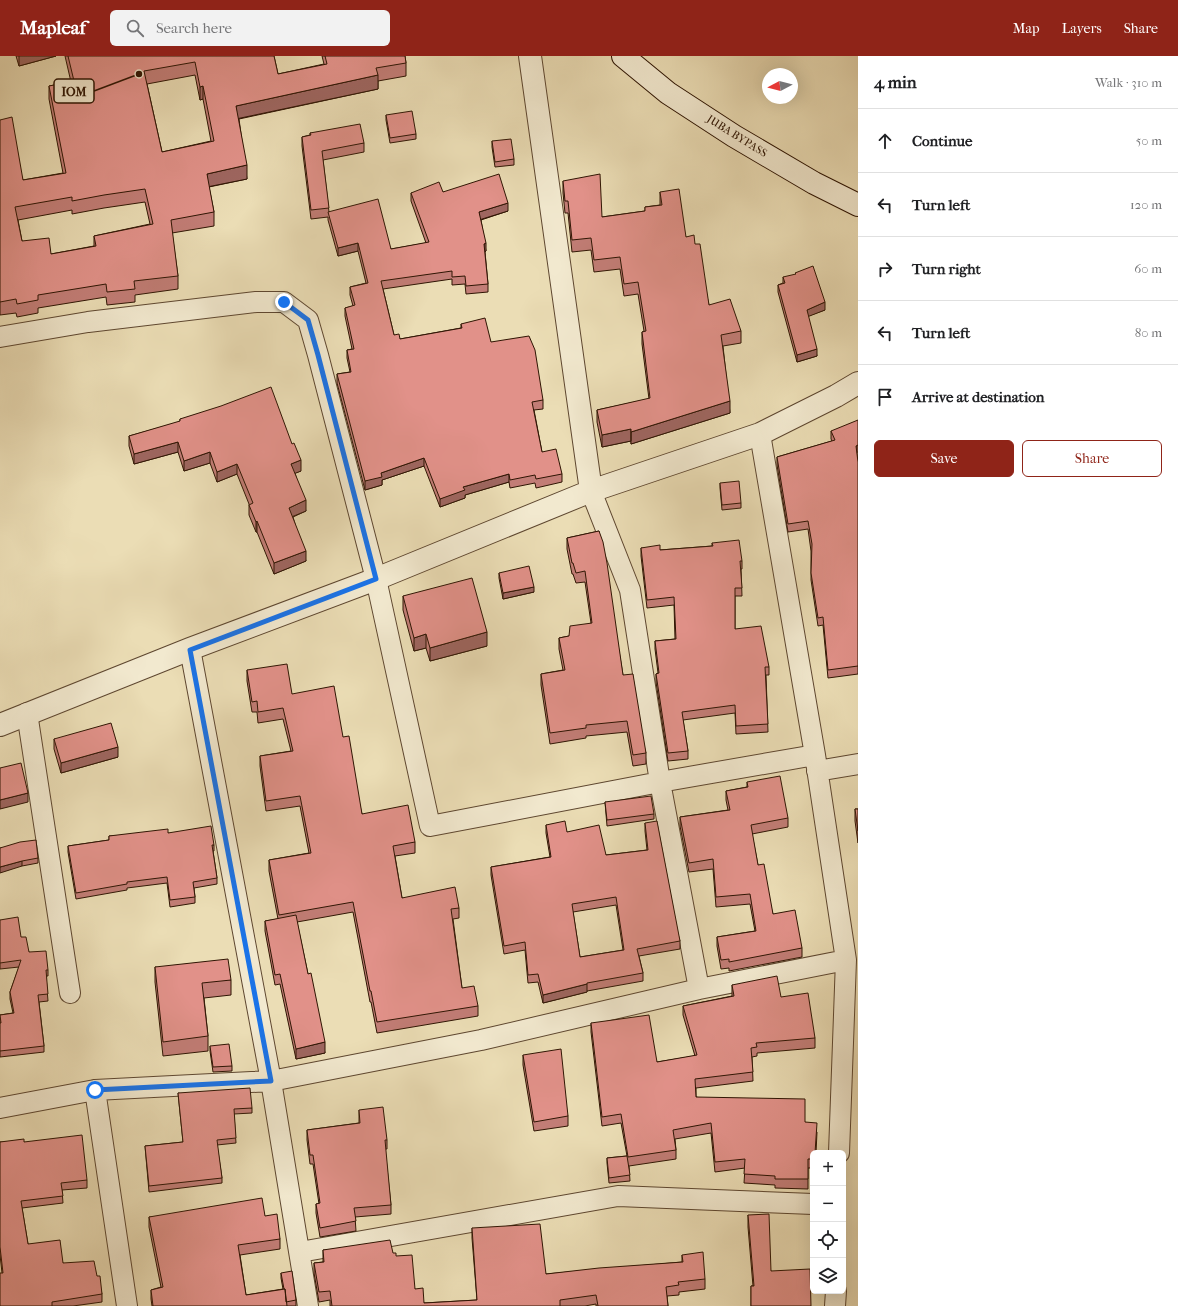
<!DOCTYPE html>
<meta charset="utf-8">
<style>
body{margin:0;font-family:"IM FELL French Canon",serif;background:#f2f2f2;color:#202124}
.controls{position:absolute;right:12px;bottom:12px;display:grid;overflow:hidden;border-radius:6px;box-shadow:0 4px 16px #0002}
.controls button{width:36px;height:36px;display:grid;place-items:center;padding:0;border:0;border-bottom:1px solid #e0e0e0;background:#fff;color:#202124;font:20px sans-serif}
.compass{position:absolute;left:762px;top:12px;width:36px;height:36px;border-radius:50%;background:#fff;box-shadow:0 4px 16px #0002;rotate:263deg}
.stop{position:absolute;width:12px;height:12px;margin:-9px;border:3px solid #1a73e8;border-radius:50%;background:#fff}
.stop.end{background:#1a73e8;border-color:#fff;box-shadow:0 1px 4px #0008}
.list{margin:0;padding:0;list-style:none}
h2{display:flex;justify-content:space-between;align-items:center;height:52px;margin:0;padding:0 16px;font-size:17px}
h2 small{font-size:13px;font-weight:400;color:#757577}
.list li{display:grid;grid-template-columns:26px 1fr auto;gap:12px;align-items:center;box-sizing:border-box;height:64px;padding:0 16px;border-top:1px solid #e0e0e0}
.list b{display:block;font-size:15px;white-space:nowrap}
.list em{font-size:13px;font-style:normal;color:#757577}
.actions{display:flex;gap:8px;padding:12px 16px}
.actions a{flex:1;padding:9px 0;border:1px solid #8f2418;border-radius:6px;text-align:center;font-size:14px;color:#8f2418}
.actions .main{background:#8f2418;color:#fff}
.icon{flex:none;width:22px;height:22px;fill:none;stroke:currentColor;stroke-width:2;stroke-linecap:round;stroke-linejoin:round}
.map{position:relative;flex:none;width:858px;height:1250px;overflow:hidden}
header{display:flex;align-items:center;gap:24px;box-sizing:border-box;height:56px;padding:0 20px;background:#8f2418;color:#fff}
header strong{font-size:19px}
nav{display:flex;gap:22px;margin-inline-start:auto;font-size:14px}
.search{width:280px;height:36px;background:#f2f2f2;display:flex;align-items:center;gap:10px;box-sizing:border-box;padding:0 14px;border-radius:6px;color:#757577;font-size:15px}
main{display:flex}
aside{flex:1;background:#fff}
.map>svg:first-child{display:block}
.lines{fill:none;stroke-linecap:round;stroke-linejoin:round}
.minor-casing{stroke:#5e4730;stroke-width:22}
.tertiary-casing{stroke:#5e4730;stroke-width:24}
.secondary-casing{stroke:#2f1503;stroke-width:24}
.minor{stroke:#f2e9cf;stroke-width:20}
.tertiary{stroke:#f2e9cf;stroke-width:22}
.secondary{stroke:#f2e9cf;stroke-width:22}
.wall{fill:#c27d76;stroke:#2f1503;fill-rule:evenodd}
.shaded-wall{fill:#9e6660;stroke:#2f1503}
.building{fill:#e19189;stroke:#2f1503;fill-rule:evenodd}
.route{stroke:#1a73e8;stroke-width:5}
.labels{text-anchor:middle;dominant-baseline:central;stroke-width:4;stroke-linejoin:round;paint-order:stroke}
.street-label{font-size:11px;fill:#2f1503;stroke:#f2e9cf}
.leader{fill:none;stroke:#2f1503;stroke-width:1.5}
.callout-dot{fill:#2f1503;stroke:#f2e9cf;stroke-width:1.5}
.callout{fill:#f2e9cf;stroke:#2f1503;stroke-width:1.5}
.callout-label{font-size:12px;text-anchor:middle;font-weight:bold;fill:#2f1503}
</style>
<header>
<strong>Mapleaf</strong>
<div class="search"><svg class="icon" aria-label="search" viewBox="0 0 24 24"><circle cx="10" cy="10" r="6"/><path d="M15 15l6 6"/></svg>Search here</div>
<nav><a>Map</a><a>Layers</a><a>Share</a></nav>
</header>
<main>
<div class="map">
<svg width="858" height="1250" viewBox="0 0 858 1250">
<rect width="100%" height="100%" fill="#ebddb5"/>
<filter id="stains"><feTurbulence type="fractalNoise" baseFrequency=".005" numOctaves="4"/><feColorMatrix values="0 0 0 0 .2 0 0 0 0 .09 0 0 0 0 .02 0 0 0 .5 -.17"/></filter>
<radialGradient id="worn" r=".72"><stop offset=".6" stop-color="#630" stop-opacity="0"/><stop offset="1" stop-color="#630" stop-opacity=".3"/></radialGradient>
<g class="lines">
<defs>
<path id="minor" d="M0 281 88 266 256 246H284L308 264 318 299 376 523 430 770 660 726 815 699
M591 435 630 534 660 726 699 933
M190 593 271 1025 308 1250
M27 657 70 937
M817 715 858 708
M95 1034 127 1250
M0 1052 95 1034 271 1025 481 984 699 933 846 904 815 699 760 378
M839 1097 846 904
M300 1196 618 1140 813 1148
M835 1250 836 1235"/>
<path id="tertiary" d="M530 0 591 435
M0 669 190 593 376 523 591 435 760 378 836 340 858 327"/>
<path id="secondary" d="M623 0 668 37 734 80 814 127 858 149"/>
</defs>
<use href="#minor" class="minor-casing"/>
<use href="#tertiary" class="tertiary-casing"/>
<use href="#secondary" class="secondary-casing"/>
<use href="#minor" class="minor"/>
<use href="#tertiary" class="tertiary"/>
<use href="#secondary" class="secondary"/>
</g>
<path class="wall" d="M16 0H56L19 10Z
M65 0H274L278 18 324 8 322 0H405L406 7V20L378 25V33L239 63 247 123 209 131 214 156V170L172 177 178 220V233L135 239V246L107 249 106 241 38 252V257L17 261 16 257 0 259V64L23 124 63 117 49 43V30L71 26ZM195 19 200 44 203 43 211 85 162 96 147 28ZM145 146 150 168 94 180V190L51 198 22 185 18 164 72 154V158L104 152Z
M386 59 416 78V83L390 87 386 64Z
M310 77 364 87V96L323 104 329 156 391 193 426 187 411 145V137L443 136 508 155 481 164 486 195 485 196 488 228V236L466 238 465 228 452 229V223L383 233 394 279 400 283 461 272V268L491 286 543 344V353L534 354 542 396 562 418V426L536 432 535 427 510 432 509 426 465 439V442L440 451 424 410 382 424V429L365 434 337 327V318L350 316 347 302V294L352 293 345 260V252L353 250 350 239V231L366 227 358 195 338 200 328 164V161L311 163 302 90V81L310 79Z
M492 85 514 103V109L495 111 492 91Z
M563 125 602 161 645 155V151L660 149V136L686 181 695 188 709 249 741 275V287L723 290 730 357 631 388V385L602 391 597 366V354L649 343 642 288V276L644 275 638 238 624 240 620 213 594 216 591 194 572 196 568 157H565L563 137Z
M783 221 825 254 808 260 817 300 797 306 778 236V229L783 227Z
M180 363 301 415 295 417 306 455 293 461 306 505 274 518 257 476H256L249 459V448L237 418 217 426 210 407 184 415 178 396 134 408 129 390V380L180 366Z
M831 375 857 397 858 406V618L828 622 823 569 818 570 811 524V495L808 473 788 476 777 409V401L832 385 831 383Z
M720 427 741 447V452L722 454 720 432Z
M599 475 623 619 646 697V708L633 710 627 676 586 680V682L550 688 541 629V618L563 614 559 593V582L569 580 591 567 585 526 576 527 573 518H572L567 493V482Z
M712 487 742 505V513H741L742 540H735V573L769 611V619H766L768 676 736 678 735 657 683 664 688 695V703L668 705 656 626V618L658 617 655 593V585L675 583 674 549 647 552 641 500V492L660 494 712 490Z
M499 517 534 536 503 543 499 522Z
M403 540 487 590 430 605 426 592 414 595 403 554Z
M247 614 292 638 343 681 362 758 415 786V797L395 800 402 842 459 852V862L453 863 462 932 478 950V960L377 977 371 946H370L353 856 297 866 308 918 325 997 296 1003 280 928 275 929 265 875V865L278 863 269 815V804L309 797 300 750 266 755 260 710V700L291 695 283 663 258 667 257 656H252L247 625Z
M54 683 118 701 61 717 54 693Z
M747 726 788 762V771L752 778 758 809 773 858 802 892V901L729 915V912L721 913 717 890V881L755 875 750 848 716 851 713 813 689 816 680 770V761L728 754 726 744V735L747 731Z
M605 746 654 758V763L607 770Z
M855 753H858V787L855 765Z
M645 767 680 885V893L639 900 643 917V925L587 935V936L543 947 538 926 528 927 525 894 504 898 491 819V811L550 801 546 777V769L567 776 606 799 647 794 645 775ZM616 849 623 894 580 901 573 856Z
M168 777 214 789V795H213L217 822V828L194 832 195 841V847L170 851 167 827 127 832V834L76 843 68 796V790L109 784V780Z
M0 792 38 802V807L22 810Z
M0 864 21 881 29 896 48 914V920H46L48 945 39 946 44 990V996L0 1001V959L13 957 10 943V936L19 911 0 913Z
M155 911 231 924V939L204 942 208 980V995L163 1000 155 926Z
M732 929 781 941 815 982V992L757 997V1000L752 1001 753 1025 696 1032V1041L805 1066 817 1076 816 1097H813V1112H808V1133L775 1132V1129L744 1127 745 1112 715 1116 711 1077 675 1083 676 1094V1103L629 1110 630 1125 609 1127 607 1107V1102L627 1100 621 1067 602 1070 591 976V967L657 1006 695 1000 683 959V950L732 940Z
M210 990 232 1010V1015L213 1016 210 995Z
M523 999 568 1060V1070L534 1075 523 1009Z
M178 1037 252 1052V1057L234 1058 236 1087 217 1089 222 1122V1127L149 1136 145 1090 183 1086Z
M359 1054 387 1084V1093H385L391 1149V1158L355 1161 356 1175 320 1181 316 1157V1148H319L313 1108H310L307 1084V1074L359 1067Z
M0 1086H24L87 1124V1132L62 1134 63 1147 22 1152 28 1188 63 1207 97 1220 102 1238V1246L73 1250H0L2 1217 0 1199Z
M748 1159 771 1215 811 1250H751V1230H753L748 1171Z
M265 1160 280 1183V1193L240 1199 246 1239 283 1233 281 1222V1217L296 1244V1250H152L151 1243V1234L161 1231 149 1171V1161Z
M472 1172 546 1218 682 1206V1199L705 1223V1233L679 1236V1239L667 1240 668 1250H596V1248L585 1250H330V1244L319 1246 314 1217V1207L323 1206V1194L393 1197 396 1200 415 1233 424 1247 477 1244 472 1182Z"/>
<path class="shaded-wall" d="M19 0H56L19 10Z
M378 19V33L236 63V50Z
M203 30V43L200 44V31Z
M247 109V123L207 131V118Z
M508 147V155L479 164V156Z
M358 187V195L338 200V192Z
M486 187V195L484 196V188Z
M825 246V254L807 261V254Z
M817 293V300L797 306V299Z
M730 345V357L631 388V376Z
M631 373V385L602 391V379Z
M178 386V396L134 408V398Z
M858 389V396L856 397V390Z
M210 396V407L184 415V405Z
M424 402V410L382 424V429L365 434V425L381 417Z
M301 404V415L291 419V408Z
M237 408V418L217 426V416Z
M509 418V426L465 439V442L440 451V443L463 431Z
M306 444V455L289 462V452Z
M257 465V476H256V466Z
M306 495V505L274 518V507Z
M534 531V536L503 543V537Z
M487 576V590L430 605V592Z
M426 578V592L414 595V582Z
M118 691V701L61 717V707Z
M28 737V746L0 753V744Z
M22 805V810L0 817V811Z
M587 928V936L543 947V939Z
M325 986V997L296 1003V993Z"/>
<path class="building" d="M68 0H274L278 18 327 8 325 0H405L406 7 376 12 378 19 236 50 247 109 207 118 214 156 171 164 178 220 134 225 135 233 107 236 106 228 38 239V244L17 248 16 243 0 246V64L12 61 23 124 66 117 49 30 74 25ZM195 6 200 31 203 30 214 85 162 96 144 15ZM145 133 153 168 94 180 96 190 51 198 49 182 22 185 15 151 72 141V145L104 139Z
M412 55 416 78 390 82 386 59Z
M360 68 364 87 322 95 329 152 311 154 302 81 311 79 310 77Z
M511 83 514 103 495 106 492 85Z
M499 118 508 147 479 156 486 187 484 188 488 228 466 230 465 220 452 221V215L381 225 394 279 399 278 400 283 462 272 461 268 485 262 491 286 529 280 535 294 543 344 532 346 542 396 556 393 562 418 536 423 535 419 510 424 509 418 463 431 465 434 440 443 424 402 381 417 382 421 365 425 337 318 351 316 347 294 354 293 345 252 355 249 350 231 368 227 358 187 338 192 328 156 378 143 391 193 429 186 411 137 439 126 443 136Z
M600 118 602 161 645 155V151L662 149 660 136 679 133 686 181 694 179 695 188H700L709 249 730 243 741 275 721 279 730 345 631 376V373L602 379 597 354 650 342 642 276 646 275 638 226 624 228 620 201 594 204 591 182 572 184 568 145H565L563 125Z
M813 210 825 246 807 254 817 293 797 299 778 229 785 227 783 221 796 218 795 217Z
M271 331 292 388 294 387 301 404 291 408 306 444 289 452 306 495 274 507 257 465 256 466 249 449 253 447 237 408 217 416 210 396 184 405 178 386 134 398 129 380 180 365V363L221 350Z
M858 364V389L856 390 858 406V610L828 614 823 561 818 562 811 517 812 488 808 465 788 468 777 401 835 384 831 375Z
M739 425 741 447 722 449 720 427Z
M599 475 603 486 607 507 623 619 633 618 646 697 633 699 627 665 586 669V672L550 677 541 618 565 614 559 582 569 580 570 570 592 567 585 515 576 517 573 507H572L567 482Z
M739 484 742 505H740L742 532H735V573L761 570 769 611H765L768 668 736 670 735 649 682 656 688 695 668 697 656 618 659 617 655 585 676 583 674 541 647 544 641 492 660 489V494L713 490 712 487Z
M529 510 534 531 503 537 499 517Z
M472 522 487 576 430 592 426 578 414 582 403 540Z
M287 608 292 638 334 630 343 681 349 680 362 758 408 749 415 786 393 790 402 842 455 831 459 852 451 853 462 932 474 930 478 950 377 966 371 935H370L353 846 279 859 269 804 311 797 300 740 266 745 260 700 293 695 283 652 258 656 257 645 252 646 247 614Z
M111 667 118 691 61 707 54 683Z
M21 707 28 737 0 744V712Z
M780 720 788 762 751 769 758 809 764 808 773 858 795 854 802 892 729 906V903L721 904 717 881 756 875 750 838 716 841 713 803 689 807 680 761 730 754 726 735 748 731 747 726Z
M651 740 654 758 607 764 605 746Z
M855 753H858V775Z
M565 765 567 776 599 769 606 799 648 794 645 767 657 765 680 885 637 893 643 917 587 927V928L543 939 538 918 528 919 525 886 504 890 491 811 551 801 546 769ZM616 841 624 894 580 901 572 848Z
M211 770 214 789H212L217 822 193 826 195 841 170 844 167 821 127 826V828L76 837 68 790 109 784V780L168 773V777Z
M36 784 38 802 22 805 0 811V792L20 786Z
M296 859 308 918 311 917 325 986 296 993 280 918 275 919 265 865Z
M18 861 21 881H26L29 896 46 895 48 914H46L48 938 38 939 44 990 0 995V967H1L0 959 14 957 10 936 21 904 0 907V864Z
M228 903 231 924 202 927 208 980 163 986 155 911Z
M777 920 781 941 808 937 815 982 756 987 757 991 751 992 753 1016 695 1023 696 1041 805 1043V1066L817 1067 815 1097H813V1103H808V1123H775V1120L744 1118 745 1103 715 1106 711 1067 673 1074 676 1094 628 1101 621 1058 602 1061 591 967 649 959 657 1006 697 999 683 950 734 940 732 929Z
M229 988 232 1010 213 1011 210 990Z
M561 993 568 1060 534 1066 523 999Z
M250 1032 252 1052 234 1053 236 1082 217 1084 222 1122 149 1130 145 1090 183 1086 178 1037Z
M383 1051 387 1084H385L391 1149 354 1152 356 1165 320 1172 316 1148 320 1147 313 1099H310L307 1074 360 1067 359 1054Z
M82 1079 87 1124 61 1127 63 1140 21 1145 28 1188 60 1184 63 1207 94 1205 97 1220H100L102 1238 52 1246V1250H0V1217H3L0 1191V1086L24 1083V1086Z
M627 1100 630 1119 609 1122 607 1102Z
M262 1142 265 1160 277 1158 280 1183 238 1189 246 1239 285 1233 287 1250H153L151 1234 163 1231 149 1161Z
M769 1158 771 1215 810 1213 811 1250H751V1230H754L748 1159Z
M540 1168 546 1218 599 1212 683 1206 682 1199 703 1196 705 1223 678 1226 679 1229 666 1231 668 1250H598L596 1239 560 1244V1250H332L330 1235 319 1236 314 1207 324 1206 323 1194 390 1184 393 1197H396V1200L412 1199 415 1233 423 1232 424 1247 477 1244 472 1172Z
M292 1215 296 1244 286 1246 285 1233H284L281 1217Z"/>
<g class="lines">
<path class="route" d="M95 1034 271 1025 190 594 376 523 318 299 308 264 284 246"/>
</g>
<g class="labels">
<g class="street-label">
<text transform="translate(737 80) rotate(32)">JUBA BYPASS</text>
</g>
</g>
<path class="leader" d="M139 18L94 35"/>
<circle class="callout-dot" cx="139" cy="18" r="4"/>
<rect class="callout" x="54" y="23" width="40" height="24" rx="4"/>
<g class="callout-label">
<text x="74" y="40">IOM</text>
</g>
<rect width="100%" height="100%" filter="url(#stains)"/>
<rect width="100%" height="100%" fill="url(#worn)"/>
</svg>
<div class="controls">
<button>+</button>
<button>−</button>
<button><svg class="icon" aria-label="locate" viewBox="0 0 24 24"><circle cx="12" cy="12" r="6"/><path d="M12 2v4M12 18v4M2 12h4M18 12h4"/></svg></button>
<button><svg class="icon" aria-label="layers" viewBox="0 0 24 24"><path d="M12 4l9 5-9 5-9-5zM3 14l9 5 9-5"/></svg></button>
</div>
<svg class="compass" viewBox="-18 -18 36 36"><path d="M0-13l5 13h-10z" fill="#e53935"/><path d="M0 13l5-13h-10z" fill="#757577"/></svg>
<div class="stop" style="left:95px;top:1034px"></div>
<div class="stop end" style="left:284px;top:246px"></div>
</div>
<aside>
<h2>4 min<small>Walk · 310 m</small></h2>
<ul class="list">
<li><svg class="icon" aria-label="ahead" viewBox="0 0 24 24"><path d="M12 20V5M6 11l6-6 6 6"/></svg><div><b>Continue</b></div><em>50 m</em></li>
<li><svg class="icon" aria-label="left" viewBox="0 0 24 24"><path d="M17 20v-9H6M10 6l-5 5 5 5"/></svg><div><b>Turn left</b></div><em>120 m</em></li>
<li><svg class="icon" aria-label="right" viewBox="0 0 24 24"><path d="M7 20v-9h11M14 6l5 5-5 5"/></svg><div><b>Turn right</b></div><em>60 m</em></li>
<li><svg class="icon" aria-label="left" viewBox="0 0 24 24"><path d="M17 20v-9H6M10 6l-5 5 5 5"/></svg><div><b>Turn left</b></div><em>80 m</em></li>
<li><svg class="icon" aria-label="arrive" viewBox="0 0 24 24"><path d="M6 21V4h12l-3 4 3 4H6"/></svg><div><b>Arrive at destination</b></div></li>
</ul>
<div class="actions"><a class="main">Save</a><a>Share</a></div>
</aside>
</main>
